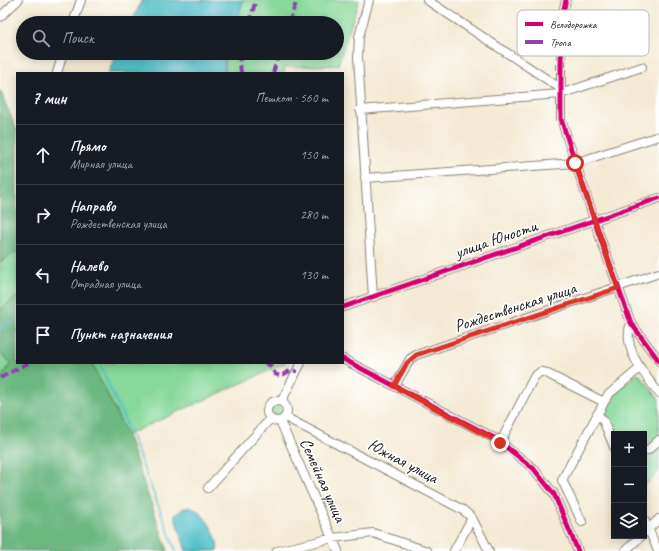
<!DOCTYPE html>
<html lang="ru">
<meta charset="utf-8">
<style>
body{margin:0;font-family:Caveat,sans-serif;background:#242831;color:#f1f3f6}
.controls{position:absolute;right:12px;bottom:12px;display:grid;overflow:hidden;border-radius:0px;box-shadow:0 2px 10px #0003}
.controls button{width:36px;height:36px;display:grid;place-items:center;padding:0;border:0;border-bottom:1px solid #363941;background:#171b24;color:#f1f3f6;font:20px sans-serif}
.stop{position:absolute;width:12px;height:12px;margin:-9px;border:3px solid #d93025;border-radius:50%;background:#fff}
.stop.end{background:#d93025;border-color:#fff;box-shadow:0 1px 4px #0008}
.list{margin:0;padding:0;list-style:none}
h2{display:flex;justify-content:space-between;align-items:center;height:52px;margin:0;padding:0 16px;font-size:17px}
h2 small{font-size:13px;font-weight:400;color:#9ea1a6}
.list li{display:grid;grid-template-columns:26px 1fr auto;gap:12px;align-items:center;box-sizing:border-box;height:60px;padding:0 16px;border-top:1px solid #363941}
.list b{display:block;font-size:15px;white-space:nowrap}
.list p{margin:0;font-size:13px;white-space:nowrap;color:#9ea1a6}
.list em{font-size:13px;font-style:normal;color:#9ea1a6}
.icon{flex:none;width:22px;height:22px;fill:none;stroke:currentColor;stroke-width:2;stroke-linecap:round;stroke-linejoin:round}
.map{position:relative;flex:none;width:659px;height:551px;overflow:hidden}
.search{position:absolute;background:#171b24;box-shadow:0 2px 10px #0003;left:16px;top:16px;width:328px;height:44px;display:flex;align-items:center;gap:10px;box-sizing:border-box;padding:0 14px;border-radius:22px;color:#9ea1a6;font-size:15px}
.panel{position:absolute;background:#171b24;box-shadow:0 2px 10px #0003;left:16px;top:72px;width:328px;height:292px;border-radius:0px}
.map>svg:first-child{display:block}
.green{fill:#87d899;stroke:#527a5a}
.forest{fill:#6db881;stroke:#446a4e}
.water{fill:#52c0c8;stroke:#376e72}
.lines{fill:none;stroke-linecap:round;stroke-linejoin:round}
.stream{stroke:#52c0c8;stroke-width:2}
.minor-casing{stroke:#888378;stroke-width:10}
.minor{stroke:#fff;stroke-width:8}
.quiet{stroke:#8e44ad;stroke-width:4;stroke-dasharray:8 4;stroke-linecap:butt}
.cycleway-casing{stroke:#fff;stroke-width:8}
.cycleway{stroke:#d6006c;stroke-width:5}
.route{stroke:#d93025;stroke-width:5}
.labels{text-anchor:middle;dominant-baseline:central;stroke-width:3.5;stroke-linejoin:round;paint-order:stroke}
.street-label{font-size:17px;fill:#1c1c1c;stroke:#fff}
.key{fill:#fff;stroke:#bbb;stroke-width:1}
.key-label{font-size:11px;fill:#1c1c1c}
</style>
<div class="map">
<svg width="659" height="551" viewBox="0 0 659 551">
<rect width="100%" height="100%" fill="#fff"/>
<filter id="ink" filterUnits="userSpaceOnUse"><feTurbulence type="fractalNoise" baseFrequency=".025" numOctaves="2"/><feDisplacementMap in="SourceGraphic" scale="8" xChannelSelector="R" yChannelSelector="G"/><feConvolveMatrix kernelMatrix="1 2 1 2 8 2 1 2 1" color-interpolation-filters="sRGB"/></filter>
<filter id="wash" filterUnits="userSpaceOnUse"><feTurbulence type="fractalNoise" baseFrequency=".012" numOctaves="4" result="noise"/><feDisplacementMap in="SourceGraphic" scale="16" xChannelSelector="R" yChannelSelector="G"/><feGaussianBlur stdDeviation="0.9" result="paint"/><feColorMatrix in="noise" values="0 0 0 0 0 0 0 0 0 0 0 0 0 0 0 0 0 1.4 0 .05"/><feComposite in="paint" operator="in"/></filter>
<g filter="url(#wash)">
<rect width="100%" height="100%" fill="#f4ead4"/>
<path class="green" d="M243 0H359L338 65 285 67 284 73H225V53H337V23H236Z
M17 251V296L0 310V262Z
M0 353 12 363 0 380Z
M92 363H286L127 435Z
M637 374 640 375 659 399V472L644 486V434H614V438L603 413 610 398Z
M271 411a6 6 0 1 1 12 0a6 6 0 1 1-12 0Z"/>
<path class="forest" d="M0 90 17 131V251L0 262Z
M17 296V363H92L127 435 168 551H0V380L11 363 0 353V310Z"/>
<path class="water" d="M142 0H243L236 23H131Z
M117 53H225V73H108Z
M190 507C193 509 197 510 199 512 207 518 221 541 217 551H186L174 515 184 508Z"/>
<g class="lines">
<path class="stream" d="M0 328 17 318
M99 363 128 428 176 551"/>
</g>
</g>
<g filter="url(#ink)">
<g class="lines">
<defs>
<path id="minor" d="M369 0 359 37 358 57 373 297
M427 0 560 88
M566 0 563 12 561 63V119L599 234 631 323 659 361
M0 17 18 0
M73 23 81 0
M57 73 63 53
M360 110 560 94 642 67
M365 178 575 163 659 136
M343 307 659 198
M631 323C621 348 645 375 659 393
M343 359 496 439 533 468 554 494 578 551
M395 386 410 359 416 355 659 273
M267 411a10 10 0 1 1 20 0a10 10 0 1 1-20 0Z
M281 402 301 363
M597 414 603 420 614 447
M285 417 463 510 472 518 489 551
M280 421 338 551
M500 443 534 377 540 372H544L604 402
M648 450 659 440
M208 488 270 419
M644 519 658 551
M582 522 562 480 608 395 640 368
M645 532 659 519
M277 551 333 538 373 533 427 551
M454 551 472 518
M625 551 641 536"/>
</defs>
<use href="#minor" class="minor-casing"/>
<use href="#minor" class="minor"/>
<path class="quiet" d="M249 23 256 0
M289 23 297 0
M239 53 241 73
M273 73 279 53
M265 363 271 366 275 374 280 376 290 371H297
M0 378 26 364 32 363"/>
<defs>
<path id="cycleway" d="M566 0 563 12 561 63V119L599 234 631 323 659 361
M343 307 659 198
M343 359 496 439 533 468 554 494 578 551"/>
</defs>
<use href="#cycleway" class="cycleway-casing"/>
<use href="#cycleway" class="cycleway"/>
</g>
</g>
<g class="lines" filter="url(#ink)">
<path class="route" d="M500 443 394 386 407 363 416 355 618 288 575 163"/>
</g>
<g class="labels">
<g class="street-label">
<text transform="translate(496 239) rotate(-19)">улица Юности</text>
<text transform="translate(515 307) rotate(-18)">Рождественская улица</text>
<text transform="translate(403 461) rotate(28)">Южная улица</text>
<text transform="translate(323 480) rotate(66)">Семейная улица</text>
</g>
</g>
<rect x="517" y="10" width="132" height="46" rx="6" class="key"/>
<rect x="525" y="22" width="18" height="4" fill="#d6006c"/>
<rect x="525" y="40" width="18" height="4" fill="#8e44ad"/>
<g class="key-label">
<text x="550" y="28">Велодорожка</text>
<text x="550" y="46">Тропа</text>
</g>
</svg>
<div class="controls">
<button>+</button>
<button>−</button>
<button><svg class="icon" aria-label="layers" viewBox="0 0 24 24"><path d="M12 4l9 5-9 5-9-5zM3 14l9 5 9-5"/></svg></button>
</div>
<div class="stop" style="left:575px;top:163px"></div>
<div class="stop end" style="left:500px;top:443px"></div>
<div class="search"><svg class="icon" aria-label="search" viewBox="0 0 24 24"><circle cx="10" cy="10" r="6"/><path d="M15 15l6 6"/></svg>Поиск</div>
<section class="panel">
<h2>7 мин<small>Пешком · 560 m</small></h2>
<ul class="list">
<li><svg class="icon" aria-label="ahead" viewBox="0 0 24 24"><path d="M12 20V5M6 11l6-6 6 6"/></svg><div><b>Прямо</b><p>Мирная улица</p></div><em>150 m</em></li>
<li><svg class="icon" aria-label="right" viewBox="0 0 24 24"><path d="M7 20v-9h11M14 6l5 5-5 5"/></svg><div><b>Направо</b><p>Рождественская улица</p></div><em>280 m</em></li>
<li><svg class="icon" aria-label="left" viewBox="0 0 24 24"><path d="M17 20v-9H6M10 6l-5 5 5 5"/></svg><div><b>Налево</b><p>Отрадная улица</p></div><em>130 m</em></li>
<li><svg class="icon" aria-label="arrive" viewBox="0 0 24 24"><path d="M6 21V4h12l-3 4 3 4H6"/></svg><div><b>Пункт назначения</b></div></li>
</ul>
</section>
</div>
